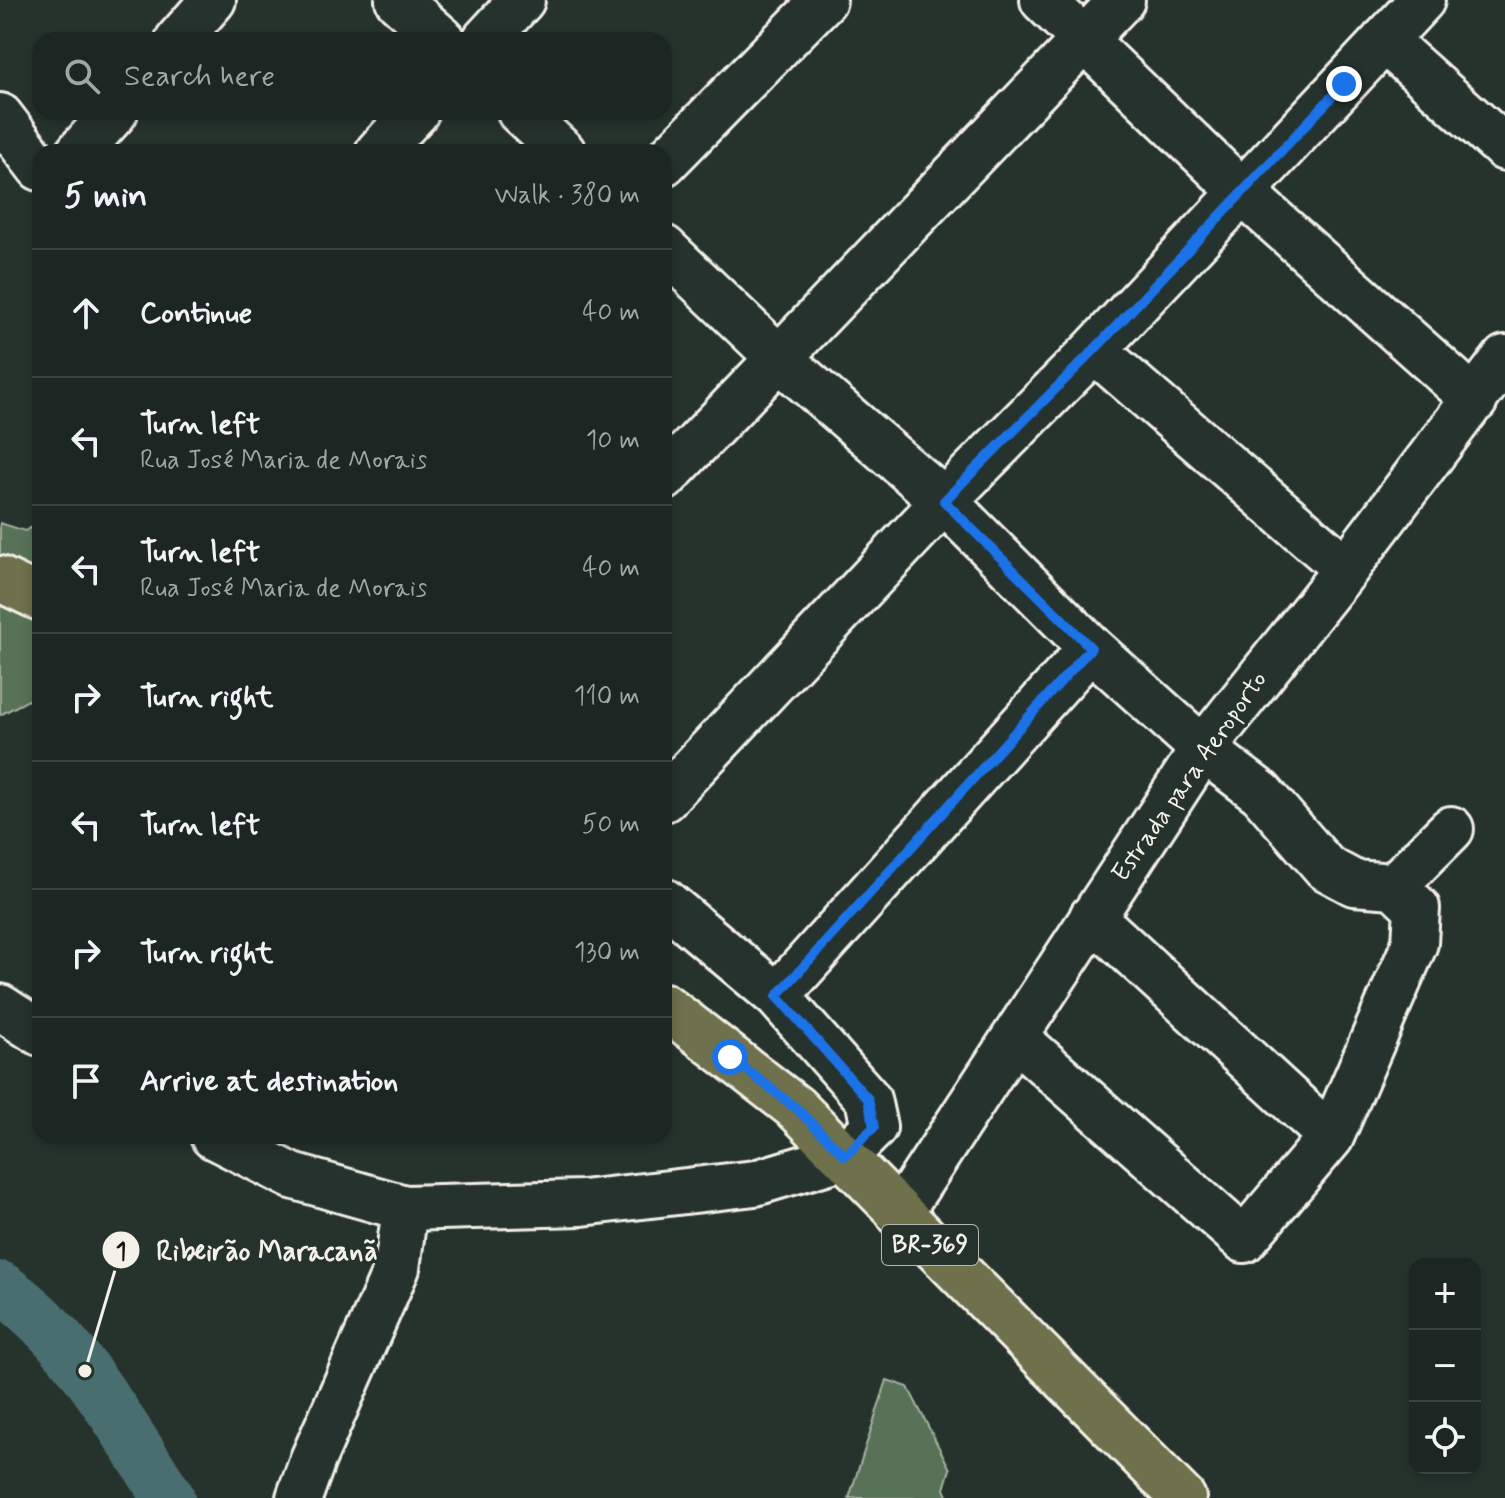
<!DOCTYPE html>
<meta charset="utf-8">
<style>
body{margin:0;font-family:Mynerve,sans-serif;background:#29322f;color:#f1f3f6}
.controls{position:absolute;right:24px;bottom:24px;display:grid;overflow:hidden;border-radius:16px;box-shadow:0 4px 12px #0003}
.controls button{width:72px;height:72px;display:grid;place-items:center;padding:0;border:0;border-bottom:2px solid #3a4340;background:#1c2622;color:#f1f3f6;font:40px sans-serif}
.stop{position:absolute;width:24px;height:24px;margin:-18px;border:6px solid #1a73e8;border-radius:50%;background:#fff}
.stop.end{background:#1a73e8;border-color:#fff;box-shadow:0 2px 8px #0008}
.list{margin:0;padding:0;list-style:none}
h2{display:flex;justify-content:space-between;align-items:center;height:104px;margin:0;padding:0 32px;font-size:34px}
h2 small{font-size:26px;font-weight:400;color:#a0a5a5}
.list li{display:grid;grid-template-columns:52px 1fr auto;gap:24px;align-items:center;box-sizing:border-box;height:128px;padding:0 32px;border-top:2px solid #3a4340}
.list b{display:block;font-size:30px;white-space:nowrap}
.list p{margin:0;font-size:26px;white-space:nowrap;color:#a0a5a5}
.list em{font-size:26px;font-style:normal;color:#a0a5a5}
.icon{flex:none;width:44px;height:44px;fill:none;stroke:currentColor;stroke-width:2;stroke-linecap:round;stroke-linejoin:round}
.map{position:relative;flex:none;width:1505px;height:1498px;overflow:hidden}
.search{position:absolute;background:#1c2622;box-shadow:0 4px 12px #0003;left:32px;top:32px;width:640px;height:88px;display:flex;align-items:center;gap:20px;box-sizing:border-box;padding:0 28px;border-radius:24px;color:#a0a5a5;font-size:30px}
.panel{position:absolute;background:#1c2622;box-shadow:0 4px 12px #0003;left:32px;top:144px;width:640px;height:1000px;border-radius:24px}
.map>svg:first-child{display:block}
.green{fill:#587258;stroke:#a6b2a0;stroke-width:2}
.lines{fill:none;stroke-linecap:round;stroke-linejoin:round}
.river{stroke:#4a6e6f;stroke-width:52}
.minor-casing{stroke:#f4f1e8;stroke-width:50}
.major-casing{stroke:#f4f1e8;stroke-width:50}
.minor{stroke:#26332d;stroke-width:44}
.major{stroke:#6e714b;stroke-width:44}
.route{stroke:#1a73e8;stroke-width:10}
.labels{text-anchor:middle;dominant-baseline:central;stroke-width:7;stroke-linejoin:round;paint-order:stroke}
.shield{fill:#26332d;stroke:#b6b8b0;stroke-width:2}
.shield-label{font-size:24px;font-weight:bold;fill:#f4f1e8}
.street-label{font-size:26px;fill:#f4f1e8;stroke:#26332d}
.leader{fill:none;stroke:#f4f1e8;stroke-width:3}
.callout-dot{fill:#f4f1e8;stroke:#26332d;stroke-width:3}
.mark-label{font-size:24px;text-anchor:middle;font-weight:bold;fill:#111}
.callout-label{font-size:28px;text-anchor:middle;font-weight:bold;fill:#f4f1e8;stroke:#26332d;stroke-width:7;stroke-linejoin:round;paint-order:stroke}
</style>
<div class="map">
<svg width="1505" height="1498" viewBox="0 0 1505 1498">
<rect width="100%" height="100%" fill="#26332d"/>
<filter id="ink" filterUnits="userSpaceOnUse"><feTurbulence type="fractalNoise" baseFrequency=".0125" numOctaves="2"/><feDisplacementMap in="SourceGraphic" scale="16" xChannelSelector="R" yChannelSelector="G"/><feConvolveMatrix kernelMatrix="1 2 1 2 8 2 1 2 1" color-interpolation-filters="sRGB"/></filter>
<g filter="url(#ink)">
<path class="green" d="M40 522V694L0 715V523L25 531Z
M887 1380 908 1387 950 1469 944 1489 948 1498H849Z"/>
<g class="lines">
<path class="river" d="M0 1287C75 1338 120 1424 169 1498"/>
<defs>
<path id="minor" d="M398 0 443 40
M1043 0 1242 192 1475 400
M178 40 213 0
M485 40 522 0
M1384 40 1505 148
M520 112 563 152
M0 116 40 168
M79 152 115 112
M378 152 416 112
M664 163 824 0
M664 248 780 359 944 501 1091 648 1203 749 1261 793 1326 868 1354 883 1394 886 1451 829
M1094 350 1346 569
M664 478 1122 0
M664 799 944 501 1094 350 1422 0
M1092 917 1331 1137
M777 996 1091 648
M0 1007 40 1033
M1016 1038 1244 1240 1331 1137 1415 943 1417 908 1394 886
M213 1136 292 1176 405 1208 582 1203 755 1183 845 1156 874 1127 868 1099 777 996 664 901
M899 1214 1203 749 1346 569 1505 358
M299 1498 313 1459 397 1268 405 1208"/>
<path id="major" d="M0 579 40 598
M664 1006 796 1108 1183 1498"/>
</defs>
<use href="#minor" class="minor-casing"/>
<use href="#major" class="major-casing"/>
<use href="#minor" class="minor"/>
<use href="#major" class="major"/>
</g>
</g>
<g class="lines" filter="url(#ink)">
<path class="route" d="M730 1057 796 1108 845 1156 874 1127 868 1099 777 996 1091 648 944 501 1094 350 1344 84"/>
</g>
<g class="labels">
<rect class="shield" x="882" y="1225" width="96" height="40" rx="6"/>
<g class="shield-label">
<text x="930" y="1245">BR-369</text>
</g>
<g class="street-label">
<text transform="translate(1190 777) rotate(-55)">Estrada para Aeroporto</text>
</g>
</g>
<path class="leader" d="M85 1371L121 1250"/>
<g class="callout-dot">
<circle cx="85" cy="1371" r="8"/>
<circle cx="121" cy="1250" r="20"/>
</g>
<g class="mark-label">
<text x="121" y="1259">1</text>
</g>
<g class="callout-label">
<text x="267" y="1260">Ribeirão Maracanã</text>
</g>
</svg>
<div class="controls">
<button>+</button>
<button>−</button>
<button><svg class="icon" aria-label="locate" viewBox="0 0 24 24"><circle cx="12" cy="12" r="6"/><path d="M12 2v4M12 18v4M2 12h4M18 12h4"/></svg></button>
</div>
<div class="stop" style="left:730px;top:1057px"></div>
<div class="stop end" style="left:1344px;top:84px"></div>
<div class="search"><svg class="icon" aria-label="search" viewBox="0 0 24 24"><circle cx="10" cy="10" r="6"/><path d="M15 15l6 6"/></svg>Search here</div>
<section class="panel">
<h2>5 min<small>Walk · 380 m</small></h2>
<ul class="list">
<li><svg class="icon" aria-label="ahead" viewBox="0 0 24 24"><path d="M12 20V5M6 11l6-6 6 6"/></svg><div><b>Continue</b></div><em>40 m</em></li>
<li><svg class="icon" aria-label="left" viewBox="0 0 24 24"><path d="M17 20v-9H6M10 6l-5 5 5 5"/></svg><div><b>Turn left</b><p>Rua José Maria de Morais</p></div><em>10 m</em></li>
<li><svg class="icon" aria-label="left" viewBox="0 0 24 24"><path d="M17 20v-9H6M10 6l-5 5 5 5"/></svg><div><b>Turn left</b><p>Rua José Maria de Morais</p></div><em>40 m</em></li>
<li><svg class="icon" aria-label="right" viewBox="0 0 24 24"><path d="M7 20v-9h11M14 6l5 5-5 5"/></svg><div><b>Turn right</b></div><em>110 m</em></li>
<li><svg class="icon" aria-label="left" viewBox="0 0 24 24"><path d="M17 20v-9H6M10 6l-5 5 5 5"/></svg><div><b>Turn left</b></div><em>50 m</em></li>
<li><svg class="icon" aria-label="right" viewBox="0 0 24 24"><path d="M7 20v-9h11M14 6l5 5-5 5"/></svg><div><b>Turn right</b></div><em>130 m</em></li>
<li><svg class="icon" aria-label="arrive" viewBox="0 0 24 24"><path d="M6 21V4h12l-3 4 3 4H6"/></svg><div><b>Arrive at destination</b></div></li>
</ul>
</section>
</div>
